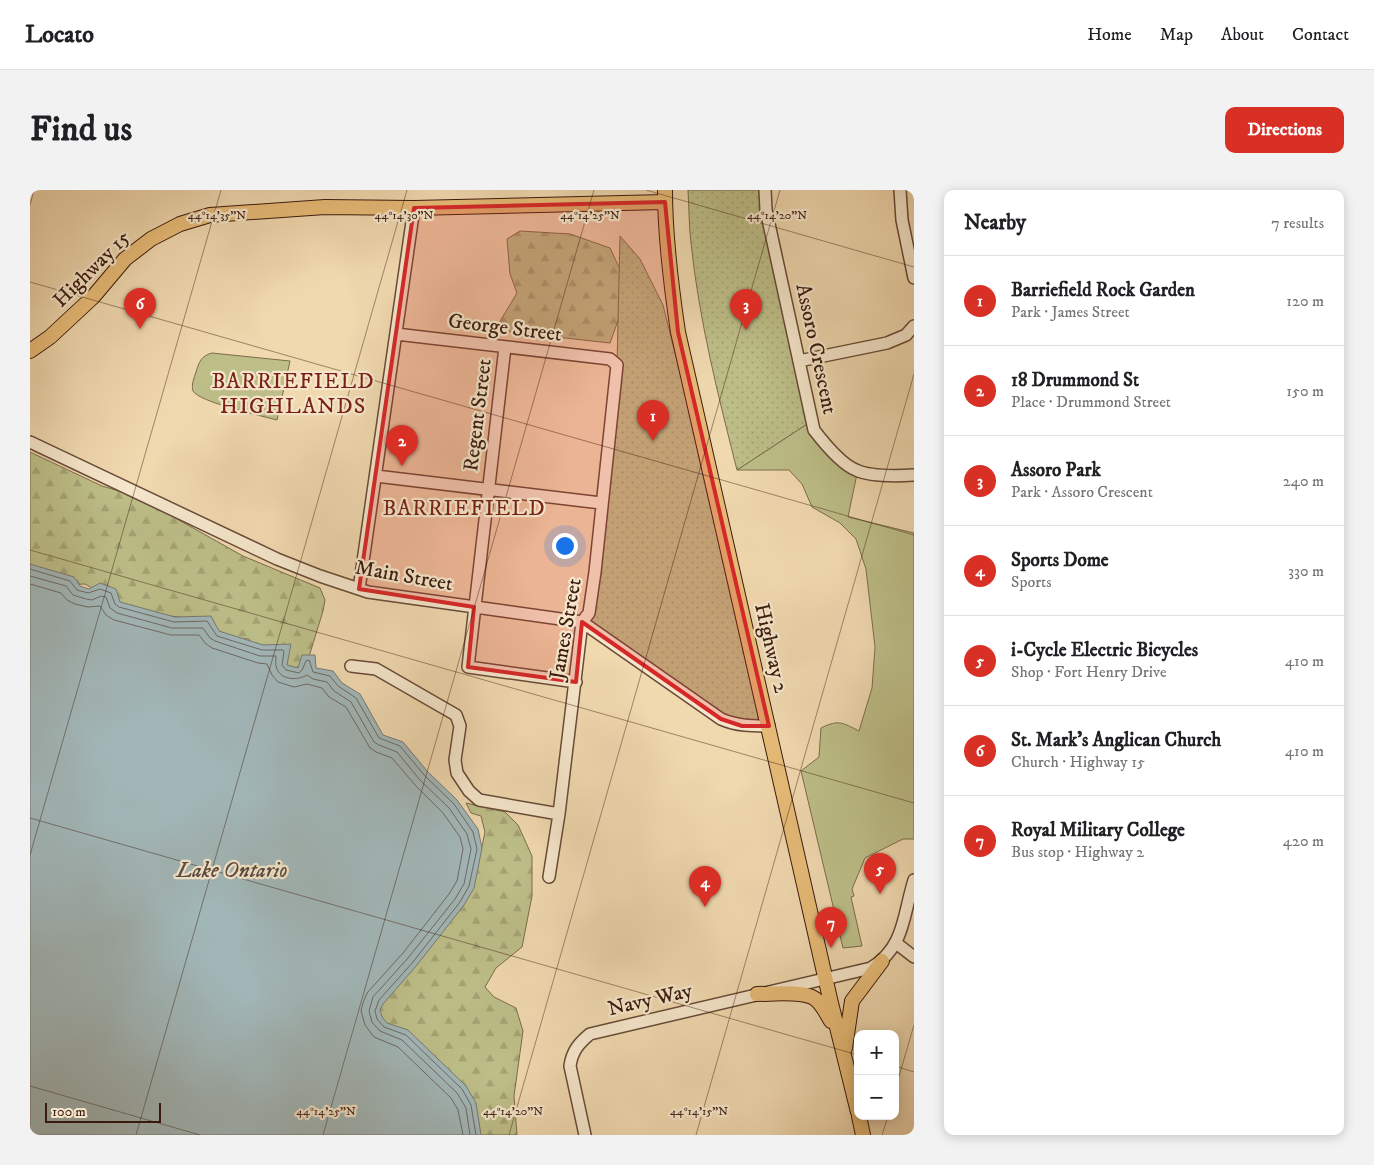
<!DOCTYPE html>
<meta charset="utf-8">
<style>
body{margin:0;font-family:"IM FELL DW Pica",serif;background:#f2f2f2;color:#202124}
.controls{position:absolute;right:15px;bottom:15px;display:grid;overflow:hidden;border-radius:10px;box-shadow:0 2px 12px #0003}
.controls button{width:45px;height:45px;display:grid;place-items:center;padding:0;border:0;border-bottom:1px solid #e0e0e0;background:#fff;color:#202124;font:25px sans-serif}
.scale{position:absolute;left:15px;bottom:12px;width:116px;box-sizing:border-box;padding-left:5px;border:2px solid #3a1a0e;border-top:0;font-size:14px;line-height:18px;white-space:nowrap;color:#3a1a0e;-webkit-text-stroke:4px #f5e6cb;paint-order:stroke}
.you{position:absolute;left:534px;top:355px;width:18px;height:18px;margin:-12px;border:4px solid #fff;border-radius:50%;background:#1a73e8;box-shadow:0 0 0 8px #1a73e833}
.badge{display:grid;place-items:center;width:32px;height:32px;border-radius:50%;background:#d93025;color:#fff;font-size:16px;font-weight:700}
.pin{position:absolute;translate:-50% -41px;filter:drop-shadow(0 1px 2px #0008)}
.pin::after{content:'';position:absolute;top:26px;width:18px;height:15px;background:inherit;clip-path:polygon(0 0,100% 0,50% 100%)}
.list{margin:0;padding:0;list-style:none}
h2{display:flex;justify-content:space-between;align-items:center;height:65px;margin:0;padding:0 20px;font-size:21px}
h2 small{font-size:16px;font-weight:400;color:#757577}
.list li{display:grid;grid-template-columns:32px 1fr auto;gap:15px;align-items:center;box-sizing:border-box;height:90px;padding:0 20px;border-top:1px solid #e0e0e0}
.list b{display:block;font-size:19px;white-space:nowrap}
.list p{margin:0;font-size:16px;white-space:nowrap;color:#757577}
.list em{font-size:16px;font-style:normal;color:#757577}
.map{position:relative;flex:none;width:884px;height:945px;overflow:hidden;border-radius:10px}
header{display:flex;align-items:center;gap:30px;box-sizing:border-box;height:70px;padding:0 25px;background:#fff;border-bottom:1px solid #e0e0e0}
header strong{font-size:24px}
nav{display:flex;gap:28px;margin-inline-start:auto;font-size:18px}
.intro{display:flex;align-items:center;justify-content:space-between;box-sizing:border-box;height:120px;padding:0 30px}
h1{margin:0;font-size:35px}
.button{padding:12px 22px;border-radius:10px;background:#d93025;color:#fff;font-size:18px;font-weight:700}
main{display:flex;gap:30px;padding:0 30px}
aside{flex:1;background:#fff;border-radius:10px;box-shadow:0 2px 12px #0003}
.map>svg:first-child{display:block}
.grass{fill:#bdbe88;stroke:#7c6c4b}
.forest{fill:url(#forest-firs);stroke:#7c6c4b}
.park{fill:url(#park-dots);stroke:#7c6c4b}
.water{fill:#a1b6b7;stroke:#787873}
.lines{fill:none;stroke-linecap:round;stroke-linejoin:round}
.shore{stroke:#6e6862;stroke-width:1}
.minor-casing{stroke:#684a36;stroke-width:14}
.major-casing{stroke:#3a1a0e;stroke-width:16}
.minor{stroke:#f5e6cb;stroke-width:11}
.major{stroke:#e8bc78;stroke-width:14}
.marked{fill:#d62828;fill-opacity:0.2;stroke:#d62828;stroke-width:4;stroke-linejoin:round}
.ticks{fill:none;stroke:#3a1a0e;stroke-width:1;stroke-opacity:0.45}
.labels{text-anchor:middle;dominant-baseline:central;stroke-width:4.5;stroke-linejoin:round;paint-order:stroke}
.street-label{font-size:21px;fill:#3a1a0e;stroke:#f5e6cb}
.neighbourhood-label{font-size:22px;letter-spacing:1px;fill:#7a1f14;stroke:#f5e6cb}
.water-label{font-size:22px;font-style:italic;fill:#594941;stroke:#f5e6cb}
.ticks-label{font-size:12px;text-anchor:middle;fill:#3a1a0e;stroke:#f5e6cb;stroke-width:4.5;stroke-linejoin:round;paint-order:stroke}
</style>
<header>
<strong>Locato</strong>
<nav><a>Home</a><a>Map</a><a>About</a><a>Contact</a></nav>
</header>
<div class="intro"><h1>Find us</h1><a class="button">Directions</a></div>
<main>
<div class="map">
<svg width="884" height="945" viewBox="0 0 884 945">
<defs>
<pattern id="forest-firs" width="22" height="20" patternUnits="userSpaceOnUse" patternTransform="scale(1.25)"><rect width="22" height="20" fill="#bdbe88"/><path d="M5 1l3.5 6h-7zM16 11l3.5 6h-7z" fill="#a3a374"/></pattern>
<pattern id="park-dots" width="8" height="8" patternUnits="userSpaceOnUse" patternTransform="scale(1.25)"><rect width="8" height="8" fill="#bdbe88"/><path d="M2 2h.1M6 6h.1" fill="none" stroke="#a3a374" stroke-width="1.8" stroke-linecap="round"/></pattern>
</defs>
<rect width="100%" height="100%" fill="#f0d8af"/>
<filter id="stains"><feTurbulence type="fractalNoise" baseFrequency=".004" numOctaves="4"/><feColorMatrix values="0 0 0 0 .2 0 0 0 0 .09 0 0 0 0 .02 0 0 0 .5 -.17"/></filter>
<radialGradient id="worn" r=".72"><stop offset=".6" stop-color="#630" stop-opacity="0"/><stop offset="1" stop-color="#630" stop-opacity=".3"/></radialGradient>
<path class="grass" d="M182 163 260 171 247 230C232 226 169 212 163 201 161 195 164 188 166 182 169 172 171 166 182 163Z
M777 234 793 254 828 279 818 327 884 343V649H873L835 668 822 699 824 706 821 707 832 756 813 758 771 581 789 567 791 538C809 529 813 533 829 541L842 498 845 457 836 379 826 349 810 333 782 317 772 294 759 280H707Z"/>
<path class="forest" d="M490 41 540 44 580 58 594 88 590 125 580 153 472 141 469 133 487 103 480 84 477 49Z
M0 262 72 296 106 306 213 366 290 398 295 410 293 421 277 473 246 486 219 449 175 447 149 427 128 425 104 427 76 406 55 394 33 395 0 383Z
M436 613 475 622 488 635 502 666V706L492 757 466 778 455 797 464 807 486 818 493 841 484 906 487 945H444L349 838 345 806 447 680 455 642 451 626 441 623Z"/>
<path class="park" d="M658 0H730L777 234 707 280C688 205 669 130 661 53 659 36 659 18 658 0Z
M590 46 610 69 633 115 739 536 702 534 552 432 559 423 587 175Z"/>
<path class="water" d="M0 374 44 387 50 396 59 399 70 393 86 399 90 412 145 427 181 426 189 441 233 455 261 454 257 475 268 478 272 465H285L286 478 303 481 312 493 330 504 353 545 373 552 398 582 427 610 448 639 452 658 444 698 434 715 387 775 353 814 350 820 352 827 357 833 378 840 436 896 446 913 451 945H0Z"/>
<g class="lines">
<path class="shore" d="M0 379 40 391 47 400 58 403 70 399 81 403 85 414 89 417 144 432 177 431 187 446 232 460H253L254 462 252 475 256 480 269 483 272 480 276 471 279 470 283 482 300 486 308 496 326 508 349 548 370 556 395 586 424 614 443 642 447 659 439 696 430 712 383 772 349 810 345 821 347 829 354 837 376 845 432 899 441 915 446 945
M0 386 36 396 43 405 56 409 62 410 71 406 76 407 80 418 87 423 142 438H173L180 448 185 451 230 466H246C246 470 245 475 247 479 252 491 269 490 277 485L283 489 297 492 304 501 321 512 344 552 349 555 367 562 390 590 419 618 437 644 441 659 434 694 425 709 378 768 343 807 339 821 342 832 350 841 372 850 427 903 436 918 440 945
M0 394 31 403 37 410 45 414 58 417 70 416 76 425 84 430 141 445H169L176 454 182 458 228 473 237 474 242 485 248 492 264 497 277 494 292 498 299 507 316 517 340 558 346 562 362 568 385 595 413 623 430 647 433 659 427 691 419 704 373 763 337 803 333 813 331 821 335 835 344 847 368 857 421 908 428 920 433 945"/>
<defs>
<path id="minor" d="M735 0 736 20 784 240C794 253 811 274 826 280 841 287 868 286 884 285
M870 0 872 30 884 88
M366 144 580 169 587 175 565 382 559 423 552 432 529 624 519 687
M475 157 438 477 546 492
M769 171 857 153 876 145 884 136
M0 252 247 369 290 386 338 402 552 432 691 529C707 536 722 536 739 536
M346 286 571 313
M329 399 384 18
M321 476 346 479 426 525 430 536 425 570 427 583 439 601 449 610 529 624
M866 753 884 767
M555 945 540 876C542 861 549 853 560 844L841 778C875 757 873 725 884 690"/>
<path id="major" d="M635 0C635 48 641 95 648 142L801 813 828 922
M0 161 20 147 63 107 95 69 121 49 150 34 180 25 295 17 384 18 635 12
M727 804C742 804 769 801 782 807 791 811 796 823 801 831
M815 858 822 811 852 771
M829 926 833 945"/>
</defs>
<use href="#minor" class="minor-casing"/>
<use href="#major" class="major-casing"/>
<use href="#minor" class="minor"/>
<use href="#major" class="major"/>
</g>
<path class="marked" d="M635 12 648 142 739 536H712L691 529 552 432 546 492 438 477 444 417 329 399 384 18Z"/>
<path class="ticks" d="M616 0 884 77M0 15 4 0M0 92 884 345M0 360 884 613M0 628 828 865M0 665 191 0M865 876 884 882M0 896 170 945M865 900 884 835M106 945 377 0M293 945 564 0M479 945 750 0M666 945 884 184M852 945 858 926"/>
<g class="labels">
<g class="street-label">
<text transform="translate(62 79) rotate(-45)">Highway 15</text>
<text transform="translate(475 138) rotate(7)">George Street</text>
<text transform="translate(786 159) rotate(78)">Assoro Crescent</text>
<text transform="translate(448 225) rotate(-83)">Regent Street</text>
<text transform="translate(374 386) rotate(10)">Main Street</text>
<text transform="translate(536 439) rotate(-80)">James Street</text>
<text transform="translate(741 458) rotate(77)">Highway 2</text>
<text transform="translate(620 810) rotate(-13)">Navy Way</text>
</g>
<g class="neighbourhood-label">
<text x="263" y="191">BARRIEFIELD<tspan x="263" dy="25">HIGHLANDS</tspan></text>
<text x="434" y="318">BARRIEFIELD</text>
</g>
<g class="water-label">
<text x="202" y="680">Lake Ontario</text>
</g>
</g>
<g class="ticks-label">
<text x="187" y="29">44°14'35"N</text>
<text x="374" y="29">44°14'30"N</text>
<text x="560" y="29">44°14'25"N</text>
<text x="747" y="29">44°14'20"N</text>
<text x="296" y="925">44°14'25"N</text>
<text x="483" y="925">44°14'20"N</text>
<text x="669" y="925">44°14'15"N</text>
</g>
<rect width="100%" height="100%" filter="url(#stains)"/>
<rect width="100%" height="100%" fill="url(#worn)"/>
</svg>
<div class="controls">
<button>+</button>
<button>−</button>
</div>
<div class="scale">100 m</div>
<div class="you"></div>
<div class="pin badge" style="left:623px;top:251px">1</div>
<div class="pin badge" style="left:372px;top:276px">2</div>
<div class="pin badge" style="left:716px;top:140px">3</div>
<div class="pin badge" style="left:675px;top:717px">4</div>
<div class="pin badge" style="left:850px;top:704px">5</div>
<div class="pin badge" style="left:110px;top:139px">6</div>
<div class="pin badge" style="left:801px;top:758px">7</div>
</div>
<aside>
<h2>Nearby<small>7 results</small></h2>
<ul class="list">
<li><span class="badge">1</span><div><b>Barriefield Rock Garden</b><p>Park · James Street</p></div><em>120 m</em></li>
<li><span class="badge">2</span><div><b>18 Drummond St</b><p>Place · Drummond Street</p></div><em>150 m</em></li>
<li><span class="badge">3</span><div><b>Assoro Park</b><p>Park · Assoro Crescent</p></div><em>240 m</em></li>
<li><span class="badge">4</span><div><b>Sports Dome</b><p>Sports</p></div><em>330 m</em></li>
<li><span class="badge">5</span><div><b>i-Cycle Electric Bicycles</b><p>Shop · Fort Henry Drive</p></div><em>410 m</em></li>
<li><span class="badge">6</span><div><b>St. Mark's Anglican Church</b><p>Church · Highway 15</p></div><em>410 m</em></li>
<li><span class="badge">7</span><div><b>Royal Military College</b><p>Bus stop · Highway 2</p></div><em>420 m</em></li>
</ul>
</aside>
</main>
